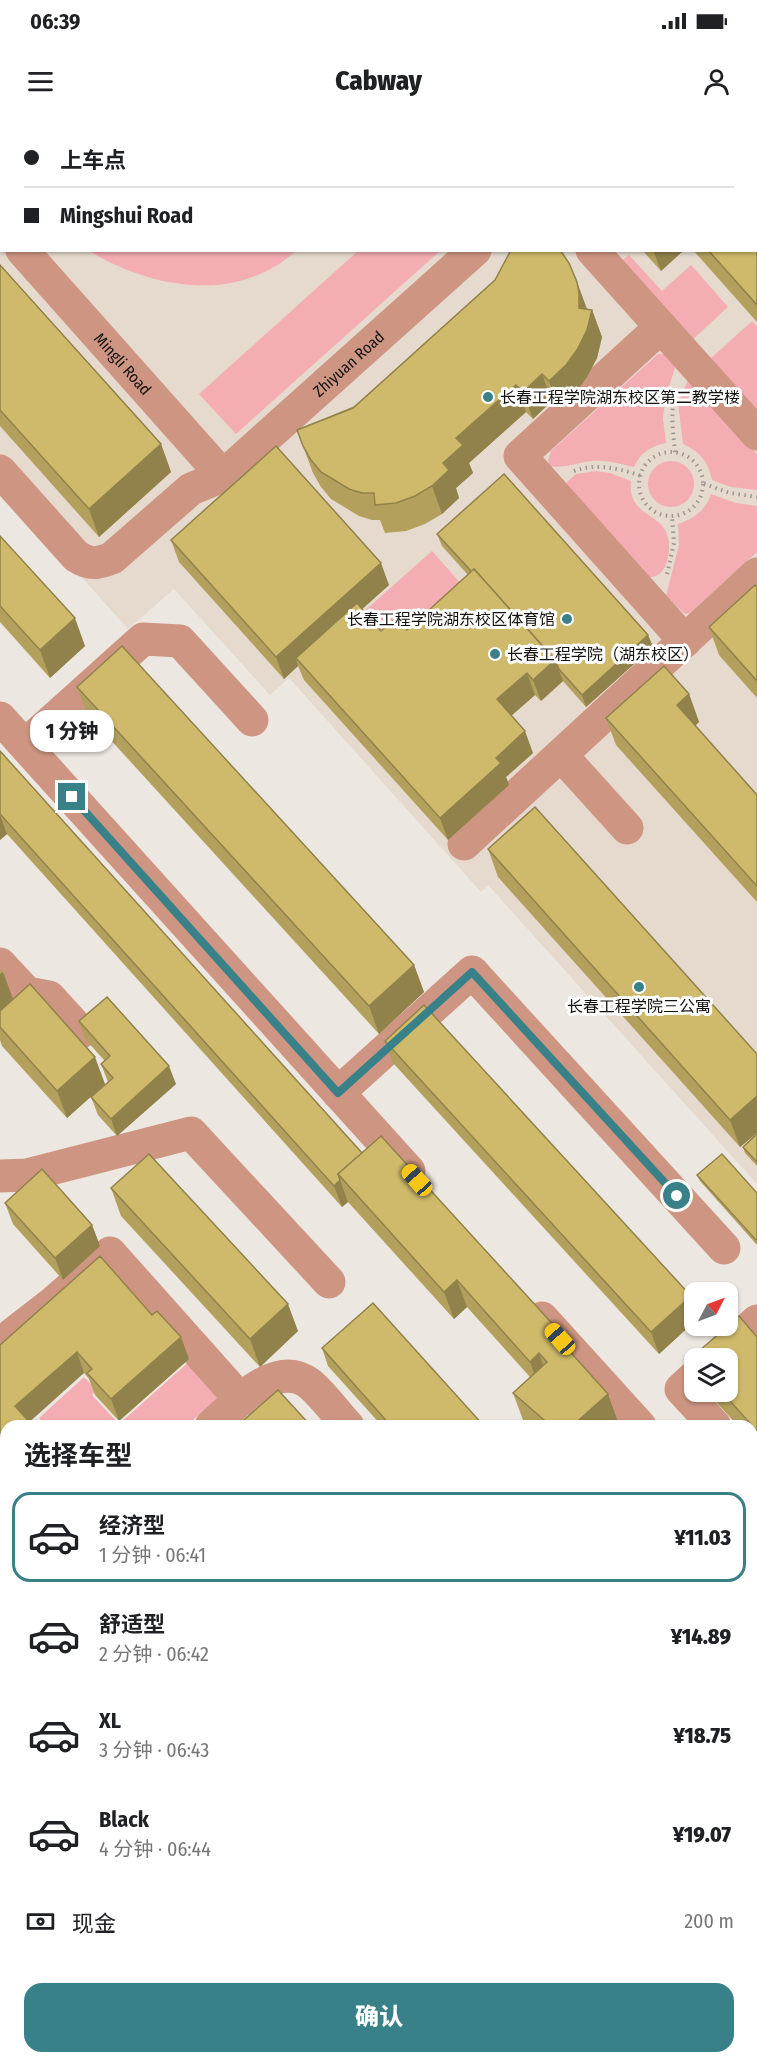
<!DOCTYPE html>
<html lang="zh">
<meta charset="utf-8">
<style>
:root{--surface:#fff;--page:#f2f2f2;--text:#202124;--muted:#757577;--line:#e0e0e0;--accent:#398188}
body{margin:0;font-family:"Fira Sans Condensed","Noto Sans SC",sans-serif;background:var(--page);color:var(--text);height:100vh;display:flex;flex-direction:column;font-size:22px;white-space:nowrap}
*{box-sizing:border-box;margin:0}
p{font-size:20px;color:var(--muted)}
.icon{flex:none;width:33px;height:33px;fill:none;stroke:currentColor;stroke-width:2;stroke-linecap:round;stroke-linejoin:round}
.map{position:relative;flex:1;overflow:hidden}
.side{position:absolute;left:0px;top:1300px;width:758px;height:644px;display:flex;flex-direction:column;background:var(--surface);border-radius:18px 18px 0 0;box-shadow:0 2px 4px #0004}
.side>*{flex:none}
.banner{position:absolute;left:0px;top:0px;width:758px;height:132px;box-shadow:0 2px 4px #0004;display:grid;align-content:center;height:132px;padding:0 24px;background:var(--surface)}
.needle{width:39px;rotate:49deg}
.buttons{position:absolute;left:684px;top:1162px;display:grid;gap:12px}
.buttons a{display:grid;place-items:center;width:54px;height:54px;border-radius:12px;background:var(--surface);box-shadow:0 2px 4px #0004;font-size:30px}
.end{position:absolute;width:27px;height:27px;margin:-14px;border:8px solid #398188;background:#fff;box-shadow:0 0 0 3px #fff}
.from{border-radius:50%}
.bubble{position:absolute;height:42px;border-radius:18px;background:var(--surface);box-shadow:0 2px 4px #0004;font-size:20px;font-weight:800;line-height:42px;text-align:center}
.car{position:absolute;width:18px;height:36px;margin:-18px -9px;border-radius:8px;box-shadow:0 0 4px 2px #0007;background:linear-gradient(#f5c518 24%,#345 0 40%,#f5c518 0 76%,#345 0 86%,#f5c518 0)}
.banner b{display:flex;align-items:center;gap:21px;height:57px;font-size:22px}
.banner b+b{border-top:2px solid var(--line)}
.banner i{width:15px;height:15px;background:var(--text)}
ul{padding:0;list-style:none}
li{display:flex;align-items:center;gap:18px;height:90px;margin:0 12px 9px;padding:0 12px;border:3px solid transparent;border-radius:18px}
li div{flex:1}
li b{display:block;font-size:22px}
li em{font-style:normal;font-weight:800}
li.active{border-color:var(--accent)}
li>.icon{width:54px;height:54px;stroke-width:1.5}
h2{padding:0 24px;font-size:27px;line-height:72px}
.pay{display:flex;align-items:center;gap:15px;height:66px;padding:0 24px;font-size:22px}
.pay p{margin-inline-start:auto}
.button{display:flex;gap:12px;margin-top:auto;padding:12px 24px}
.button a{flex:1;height:69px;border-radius:18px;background:var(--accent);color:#fff;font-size:24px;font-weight:800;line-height:69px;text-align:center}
.status{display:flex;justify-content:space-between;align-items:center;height:42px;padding:0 30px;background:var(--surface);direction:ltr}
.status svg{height:16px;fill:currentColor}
header{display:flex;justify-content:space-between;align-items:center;height:78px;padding:0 24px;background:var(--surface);font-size:27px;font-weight:800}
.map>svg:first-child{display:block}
.built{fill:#e6dace;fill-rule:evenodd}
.green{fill:#f3adb3}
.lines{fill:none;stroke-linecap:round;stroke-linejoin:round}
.path{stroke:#9b9792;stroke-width:4;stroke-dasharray:1.5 4.5;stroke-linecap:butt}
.minor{stroke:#ce9682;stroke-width:33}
.wall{fill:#b2a05c}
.shaded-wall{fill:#91824b}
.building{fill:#cfba6b;stroke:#91824b;stroke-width:1.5}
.route{stroke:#398188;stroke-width:8}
.poi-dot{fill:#398188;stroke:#fff;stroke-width:2}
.labels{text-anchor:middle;stroke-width:6;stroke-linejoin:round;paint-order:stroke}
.street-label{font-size:16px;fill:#141210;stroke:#fff}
.poi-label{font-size:16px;fill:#141210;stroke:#fff;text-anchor:start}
</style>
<div class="status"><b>06:39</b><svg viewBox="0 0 49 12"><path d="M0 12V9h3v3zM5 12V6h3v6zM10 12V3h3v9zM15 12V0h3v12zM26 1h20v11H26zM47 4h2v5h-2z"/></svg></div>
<header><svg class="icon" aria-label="menu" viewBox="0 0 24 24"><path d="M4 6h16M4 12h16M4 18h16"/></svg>Cabway<svg class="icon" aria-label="person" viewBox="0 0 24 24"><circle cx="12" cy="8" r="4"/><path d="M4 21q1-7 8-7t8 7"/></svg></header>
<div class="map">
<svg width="757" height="1943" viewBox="0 0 757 1943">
<rect width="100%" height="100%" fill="#ede7e1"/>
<!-- built -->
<path class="built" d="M 0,0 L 757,0 L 757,1064 L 488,765 L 481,772 L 289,558 L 270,575 L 174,469 L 128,509 L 0,366 ZM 2,2 L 756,2 L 756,130 L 2,130 Z"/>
<!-- green -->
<g class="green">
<path d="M 3,0 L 441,0 L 440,2 L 4,2 Z"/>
<path d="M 359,130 L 440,131 L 236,314 L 199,274 Z"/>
<path d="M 89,131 L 296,131 C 236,184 153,169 89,131 Z"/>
<path d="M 629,135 L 662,171 L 691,145 L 728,187 L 691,221 L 620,142 Z"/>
<path d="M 752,201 L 757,206 L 757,293 L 709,240 Z"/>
<path d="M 658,234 L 665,234 L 676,244 L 665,280 L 663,299 L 666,323 C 651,326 640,333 634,347 C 620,344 607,340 592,341 C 578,342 564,349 550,346 L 548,340 L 551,331 Z"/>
<path d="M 689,258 L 757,334 L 757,370 L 731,367 L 712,360 C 708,341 700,332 683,324 L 678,283 Z"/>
<circle cx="671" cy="364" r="23"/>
<path d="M 596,351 L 610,353 L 631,361 C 627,394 658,393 666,412 C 673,426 668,459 649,457 L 567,366 L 567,362 L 576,354 Z"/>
<path d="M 711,374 L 736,383 L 757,386 L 757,432 L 690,493 L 685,494 L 666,476 L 679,425 L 678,404 C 695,398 705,391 711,374 Z"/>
<path d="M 432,431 L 472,476 L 389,527 L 360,495 Z"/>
<path d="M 191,1240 L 222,1275 L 186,1306 L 46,1306 L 39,1298 L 84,1257 L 97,1270 L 92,1275 L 119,1304 Z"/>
<path d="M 0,1704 L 6,1705 L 6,1782 L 0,1780 Z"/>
<path d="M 757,1741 L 757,1943 L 473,1943 L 474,1938 L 752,1938 L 752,1745 Z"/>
<path d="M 0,1879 L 6,1886 L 6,1938 L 52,1938 L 56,1943 L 0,1943 Z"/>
</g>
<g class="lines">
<!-- path -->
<g class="path">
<path d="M 675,332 C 673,311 670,291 676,270"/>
<circle cx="671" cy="364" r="32"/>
<path d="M 574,351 C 597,343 619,348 641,356"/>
<path d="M 704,364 L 730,373 L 757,377"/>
<path d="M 667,454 L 674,423 L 672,396"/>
<path d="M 0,1699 L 6,1700"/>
<path d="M 0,1787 L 6,1789"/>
</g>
<!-- minor -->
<g class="minor">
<path d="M 620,2 L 621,0"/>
<path d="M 0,106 L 2,108"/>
<path id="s1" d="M 22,130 L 223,356"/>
<path d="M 592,130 L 757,314"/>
<path d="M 661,207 L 520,336 L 685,521"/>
<path id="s2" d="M 0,351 L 76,436 C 90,445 97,444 112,438 L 191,369 L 223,356 L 475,130"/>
<path d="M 0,598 L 409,1051"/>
<path d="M 25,625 L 143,519 L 180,521 L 252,600"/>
<path d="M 561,635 L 627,708"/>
<path d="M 464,724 L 757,454"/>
<path d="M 0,844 L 27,873 L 49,877 L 81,912"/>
<path d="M 338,973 L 472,852 L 724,1128"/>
<path d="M 0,1056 L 27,1055 L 191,1013 L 329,1162"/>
<path d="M 542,1198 L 640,1306"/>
<path d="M 0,1224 L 54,1182 L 110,1133 L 241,1280"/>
<path d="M 715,1239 L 757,1201"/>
<path d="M 694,1257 L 681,1269 L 715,1306"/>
<path d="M 211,1306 C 234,1286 276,1237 310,1264 C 324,1276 336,1293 348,1306"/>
<path d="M 752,1346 L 757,1353"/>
<path d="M 752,1430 L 757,1436"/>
<path d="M 752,1600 L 757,1606"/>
<path d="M 752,1639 L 757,1634"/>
<path d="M 0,1842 L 6,1837"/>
<path d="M 413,1943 L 419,1938"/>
</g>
</g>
<!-- wall -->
<g class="wall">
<path d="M 757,40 L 757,202 L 693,130 L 756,130 Z"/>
<path d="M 642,130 L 684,130 L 661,151 Z"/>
<path d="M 0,145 L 161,324 L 171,352 L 99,417 L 0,306 Z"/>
<path d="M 586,189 L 592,190 L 602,217 L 597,238 L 587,257 L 576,272 L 559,288 L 552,281 L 533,299 L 526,292 L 469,343 L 473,353 L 456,368 L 459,378 L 442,394 L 425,404 L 406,411 L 385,413 L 380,400 L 372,400 L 359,396 L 331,379 L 321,367 L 313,353 L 297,310 Z"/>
<path d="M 437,414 L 648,515 L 653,527 L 586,587 L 563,561 L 541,581 L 535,575 L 511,596 L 533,633 L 506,657 L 509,665 L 448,720 L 304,560 L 298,546 L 284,559 L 179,442 L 171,420 L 389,465 L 362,489 L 381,511 L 407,510 L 468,455 L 442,426 Z"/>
<path d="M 0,416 L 85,526 L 50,558 L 0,502 Z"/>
<path d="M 757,467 L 757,578 L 719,535 L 709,507 Z"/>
<path d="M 77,567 L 414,845 L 424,872 L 379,914 L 87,594 Z"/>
<path d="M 689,574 L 699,602 L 695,606 L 757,675 L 757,782 L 616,625 L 606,598 Z"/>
<path d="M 0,631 L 362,1033 L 574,1236 L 608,1274 L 618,1302 L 613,1306 L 530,1306 L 523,1300 L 513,1273 L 530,1257 L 467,1187 L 454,1199 L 348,1082 L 342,1087 L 7,714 L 0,720 Z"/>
<path d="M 488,729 L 757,934 L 757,1013 L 740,1027 L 498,757 Z"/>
<path d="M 0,849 L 3,852 L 13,879 L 105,964 L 67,998 L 2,926 L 0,920 Z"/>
<path d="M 79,901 L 176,964 L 117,1016 L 98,995 L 91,977 L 108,962 L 101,944 L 105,941 L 85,919 Z"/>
<path d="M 385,921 L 694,1186 L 694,1202 L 659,1234 L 393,943 Z"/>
<path d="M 757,1014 L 757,1046 L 745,1033 L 743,1027 Z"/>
<path d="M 697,1055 L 757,1073 L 757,1125 L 700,1061 Z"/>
<path d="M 111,1068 L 298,1211 L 260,1247 L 121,1096 Z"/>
<path d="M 5,1083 L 92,1105 L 100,1126 L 63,1160 L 13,1104 Z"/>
<path d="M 152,1195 L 181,1217 L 189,1239 L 119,1301 L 95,1275 L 89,1259 L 84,1253 L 6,1306 L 6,1407 L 0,1401 L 0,1225 Z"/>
<path d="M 757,1217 L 757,1328 L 752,1321 L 752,1306 L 738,1306 L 707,1272 L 728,1272 L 694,1239 L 694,1247 L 691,1238 Z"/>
<path d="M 322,1228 L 484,1306 L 382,1306 L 328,1246 Z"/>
<path d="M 6,1481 L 6,1640 L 0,1633 L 0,1486 Z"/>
<path d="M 329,1938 L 366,1938 L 360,1943 L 334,1943 Z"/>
</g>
<!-- shaded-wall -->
<g class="shaded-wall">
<path d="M 653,130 L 684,130 L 661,151 Z"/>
<path d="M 577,162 L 587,189 L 592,190 L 602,217 L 597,238 L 587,257 L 576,272 L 559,288 L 549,261 L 579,188 Z"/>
<path d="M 542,254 L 552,281 L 533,299 L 523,272 Z"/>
<path d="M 516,265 L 526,292 L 469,343 L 473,353 L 456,368 L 459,378 L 442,394 L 432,366 L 443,343 L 456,318 Z"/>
<path d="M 161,324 L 171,352 L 99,417 L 89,389 Z"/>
<path d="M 381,443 L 389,465 L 301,544 L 296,538 L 298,546 L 284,559 L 276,537 Z"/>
<path d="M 75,498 L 85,526 L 50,558 L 40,530 Z"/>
<path d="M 648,515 L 653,527 L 586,587 L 582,575 Z"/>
<path d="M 555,540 L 563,561 L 541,581 L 533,560 Z"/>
<path d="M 527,553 L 535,575 L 505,601 L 497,579 Z"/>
<path d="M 689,574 L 699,602 L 687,613 L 677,585 Z"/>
<path d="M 525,611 L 533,633 L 506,657 L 509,665 L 448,720 L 440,698 L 496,638 Z"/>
<path d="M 0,695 L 7,714 L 0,720 Z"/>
<path d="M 414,845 L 424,872 L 379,914 L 369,886 Z"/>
<path d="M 3,852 L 13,879 L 0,891 L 0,854 Z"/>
<path d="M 95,937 L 105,964 L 67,998 L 57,971 Z"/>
<path d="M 169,946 L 176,964 L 117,1016 L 111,999 Z"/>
<path d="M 757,976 L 757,1013 L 740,1027 L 730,1000 Z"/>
<path d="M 340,1060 L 348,1082 L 342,1087 L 334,1066 Z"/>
<path d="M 92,1105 L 100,1126 L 63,1160 L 55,1138 Z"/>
<path d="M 457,1160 L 467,1187 L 454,1199 L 444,1172 Z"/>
<path d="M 691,1176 L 694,1186 L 694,1202 L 659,1234 L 651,1212 Z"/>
<path d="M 288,1184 L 298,1211 L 260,1247 L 250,1219 Z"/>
<path d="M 181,1217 L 189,1239 L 119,1301 L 111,1279 Z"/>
<path d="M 569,1222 L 579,1250 L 565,1226 Z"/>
<path d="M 77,1232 L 84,1253 L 25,1306 L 15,1286 Z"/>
<path d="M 539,1233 L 549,1261 L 540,1269 L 530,1242 Z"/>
<path d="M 608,1274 L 618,1302 L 613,1306 L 572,1306 Z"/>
<path d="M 0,1442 L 6,1458 L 0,1464 Z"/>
<path d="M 213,1938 L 253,1938 L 248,1943 L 207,1943 Z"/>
<path d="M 339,1938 L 366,1938 L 360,1943 L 341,1943 Z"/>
</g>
<!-- building -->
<g class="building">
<path d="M 640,0 L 656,0 L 658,1 L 659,0 L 708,0 L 709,2 L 639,2 Z"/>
<path d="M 756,39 L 757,40 L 757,185 L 708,130 L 756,130 Z"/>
<path d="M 511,130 L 560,130 L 569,143 L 577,162 L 579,174 L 579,188 L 592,190 L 587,210 L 577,230 L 566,245 L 549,261 L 542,254 L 523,272 L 516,265 L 456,318 L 463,325 L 443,343 L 449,350 L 432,366 L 415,376 L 396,383 L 375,385 L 374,373 L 362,373 L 349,369 L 321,352 L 311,340 L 303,326 L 297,310 L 353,288 L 495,160 Z"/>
<path d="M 0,145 L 161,324 L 89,389 L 0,290 Z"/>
<path d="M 276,326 L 381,443 L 276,537 L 171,420 Z"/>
<path d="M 504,354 L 648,515 L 582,575 L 559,549 L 555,540 L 474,449 L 472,452 L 437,414 Z"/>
<path d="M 0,416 L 75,498 L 40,530 L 0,486 Z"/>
<path d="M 474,449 L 555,540 L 533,560 L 527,553 L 497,579 L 525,611 L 496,638 L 501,643 L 440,698 L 296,538 L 357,483 L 381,511 L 397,497 L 407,510 Z"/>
<path d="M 755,465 L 757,467 L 757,561 L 709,507 Z"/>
<path d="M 122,526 L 414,845 L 369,886 L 77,567 Z"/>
<path d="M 664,546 L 689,574 L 677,585 L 757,675 L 757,766 L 606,598 Z"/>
<path d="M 0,631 L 362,1033 L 338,1054 L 340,1060 L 334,1066 L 0,694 Z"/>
<path d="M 535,687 L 757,934 L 757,976 L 730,1000 L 488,729 Z"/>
<path d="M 30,864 L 95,937 L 57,971 L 0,907 L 0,891 Z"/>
<path d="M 107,877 L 169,946 L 111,999 L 91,977 L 113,958 L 101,944 L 110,936 L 79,901 Z"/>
<path d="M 424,885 L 691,1176 L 651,1212 L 385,921 Z"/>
<path d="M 757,1014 L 757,1042 L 743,1027 Z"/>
<path d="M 381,1016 L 569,1222 L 565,1226 L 608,1274 L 572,1306 L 551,1306 L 513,1273 L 547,1242 L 539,1233 L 530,1242 L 457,1160 L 444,1172 L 338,1054 Z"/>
<path d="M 149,1034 L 288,1184 L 250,1219 L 111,1068 Z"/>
<path d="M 722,1034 L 757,1073 L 757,1121 L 697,1055 Z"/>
<path d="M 42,1049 L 92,1105 L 55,1138 L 5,1083 Z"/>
<path d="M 100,1136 L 152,1195 L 157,1191 L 181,1217 L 111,1279 L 87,1253 L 92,1249 L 77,1232 L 15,1286 L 33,1306 L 6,1306 L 6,1395 L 0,1388 L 0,1225 Z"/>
<path d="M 373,1183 L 484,1306 L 391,1306 L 322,1228 Z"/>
<path d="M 739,1196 L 757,1217 L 757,1311 L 722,1272 L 728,1272 L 728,1239 L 694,1239 L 694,1242 L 691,1238 Z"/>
<path d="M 278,1270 L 311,1306 L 237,1306 Z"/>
<path d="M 6,1481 L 6,1627 L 0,1620 L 0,1486 Z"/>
<path d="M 88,1938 L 213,1938 L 207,1943 L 82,1943 Z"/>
</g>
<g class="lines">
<!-- route -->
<path class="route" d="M 72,677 L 338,973 L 472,852 L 677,1076"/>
</g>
<!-- markers -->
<g class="poi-dot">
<circle cx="488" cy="277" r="6"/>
<circle cx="567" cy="499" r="6"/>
<circle cx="495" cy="534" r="6"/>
<circle cx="639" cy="867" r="6"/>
</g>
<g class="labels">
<!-- street labels -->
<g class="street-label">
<text dy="6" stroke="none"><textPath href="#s1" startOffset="152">Mingli Road</textPath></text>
<text dy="6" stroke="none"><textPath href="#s2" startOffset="460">Zhiyuan Road</textPath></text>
</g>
<!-- poi labels -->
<g class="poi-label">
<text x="500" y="283">长春工程学院湖东校区第二教学楼</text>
<text x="555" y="505" text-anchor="end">长春工程学院湖东校区体育馆</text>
<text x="507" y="540">长春工程学院（湖东校区）</text>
<text x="639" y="892" text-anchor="middle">长春工程学院三公寓</text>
</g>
</g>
</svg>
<div class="buttons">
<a><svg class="needle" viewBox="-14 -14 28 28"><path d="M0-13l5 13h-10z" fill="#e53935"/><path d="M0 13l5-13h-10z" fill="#757577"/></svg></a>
<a><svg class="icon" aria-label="layers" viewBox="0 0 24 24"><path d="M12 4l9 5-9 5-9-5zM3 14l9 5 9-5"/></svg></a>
</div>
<i class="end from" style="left:677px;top:1076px"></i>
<i class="end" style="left:72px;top:677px"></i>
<div class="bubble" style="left:30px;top:590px;width:84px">1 分钟</div>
<i class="car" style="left:417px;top:1060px;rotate:318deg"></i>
<i class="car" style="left:560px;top:1219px;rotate:318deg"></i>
<div class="banner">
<b><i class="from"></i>上车点</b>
<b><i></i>Mingshui Road</b>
</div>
<section class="side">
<h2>选择车型</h2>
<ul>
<li class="active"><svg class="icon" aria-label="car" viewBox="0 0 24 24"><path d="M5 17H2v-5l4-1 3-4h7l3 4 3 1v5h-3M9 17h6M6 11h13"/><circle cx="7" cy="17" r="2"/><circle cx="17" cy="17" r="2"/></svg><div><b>经济型</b><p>1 分钟 · 06:41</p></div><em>¥11.03</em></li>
<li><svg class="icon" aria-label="car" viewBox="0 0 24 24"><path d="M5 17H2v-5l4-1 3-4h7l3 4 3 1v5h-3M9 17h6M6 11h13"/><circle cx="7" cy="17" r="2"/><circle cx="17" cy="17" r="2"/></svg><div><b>舒适型</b><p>2 分钟 · 06:42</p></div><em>¥14.89</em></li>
<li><svg class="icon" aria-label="car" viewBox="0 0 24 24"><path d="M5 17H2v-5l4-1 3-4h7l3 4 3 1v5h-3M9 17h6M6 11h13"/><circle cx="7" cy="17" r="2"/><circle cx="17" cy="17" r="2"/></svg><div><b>XL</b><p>3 分钟 · 06:43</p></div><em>¥18.75</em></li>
<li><svg class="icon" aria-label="car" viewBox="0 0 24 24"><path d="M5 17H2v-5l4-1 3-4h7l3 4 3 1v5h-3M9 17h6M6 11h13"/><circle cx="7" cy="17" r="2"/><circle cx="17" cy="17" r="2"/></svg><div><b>Black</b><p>4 分钟 · 06:44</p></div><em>¥19.07</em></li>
</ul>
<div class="pay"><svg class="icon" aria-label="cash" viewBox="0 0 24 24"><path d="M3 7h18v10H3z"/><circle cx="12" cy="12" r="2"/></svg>现金<p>200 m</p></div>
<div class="button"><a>确认</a></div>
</section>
</div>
